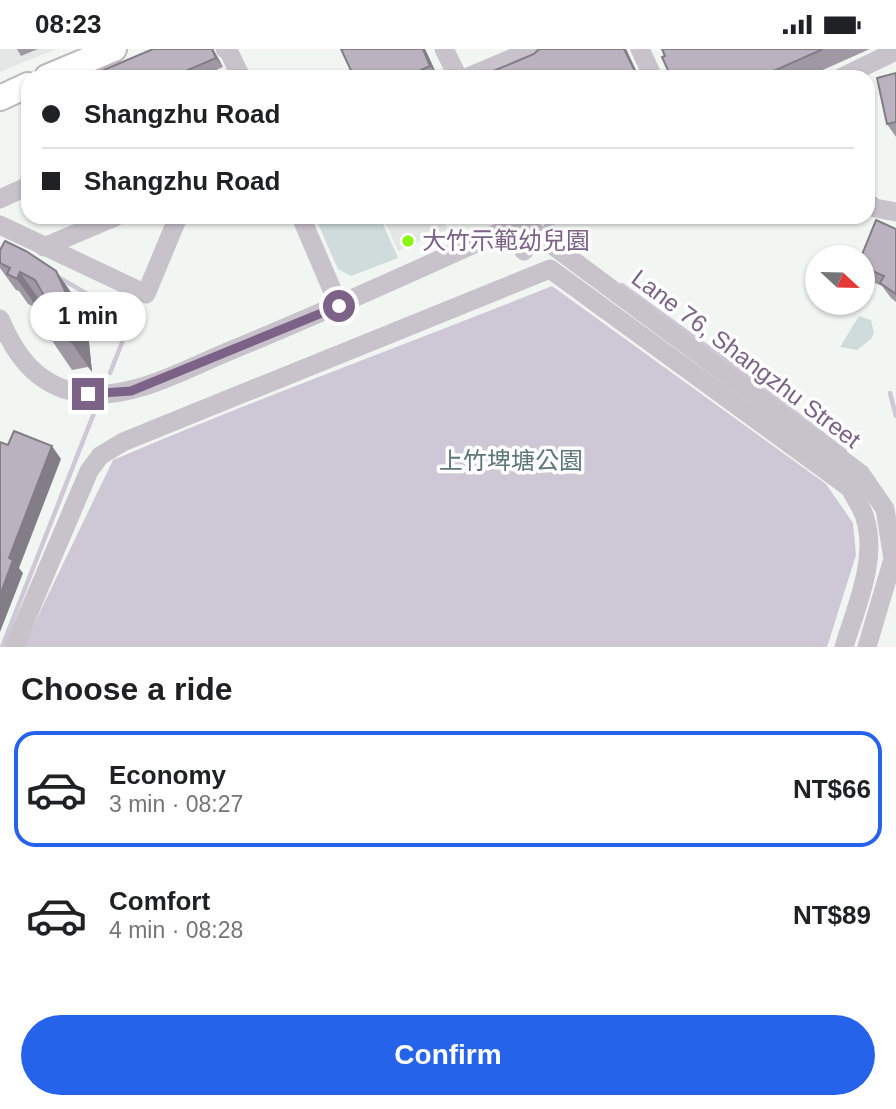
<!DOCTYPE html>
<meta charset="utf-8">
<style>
:root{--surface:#fff;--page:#f2f2f2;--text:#202124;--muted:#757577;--line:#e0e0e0;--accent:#2563eb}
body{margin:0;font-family:Arial,"Noto Sans TC",sans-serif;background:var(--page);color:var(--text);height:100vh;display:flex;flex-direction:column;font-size:26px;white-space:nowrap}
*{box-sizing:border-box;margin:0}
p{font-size:23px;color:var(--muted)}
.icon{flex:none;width:38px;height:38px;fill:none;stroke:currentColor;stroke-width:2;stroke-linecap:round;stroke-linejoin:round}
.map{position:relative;height:598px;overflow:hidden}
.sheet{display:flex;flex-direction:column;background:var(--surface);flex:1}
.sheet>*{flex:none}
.top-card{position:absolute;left:21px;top:21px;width:854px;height:154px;border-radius:21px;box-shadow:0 2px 5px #0004;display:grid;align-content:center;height:154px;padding:0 21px;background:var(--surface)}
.needle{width:46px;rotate:112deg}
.controls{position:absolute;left:805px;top:196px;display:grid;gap:14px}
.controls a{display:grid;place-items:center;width:70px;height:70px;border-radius:50%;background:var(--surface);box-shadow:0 2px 5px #0004;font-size:35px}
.end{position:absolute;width:32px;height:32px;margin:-16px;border:9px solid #7b6286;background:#fff;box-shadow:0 0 0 4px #fff}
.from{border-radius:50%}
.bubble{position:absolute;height:49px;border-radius:24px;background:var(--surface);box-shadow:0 2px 5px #0004;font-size:23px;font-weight:700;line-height:49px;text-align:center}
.top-card b{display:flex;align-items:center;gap:24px;height:66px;font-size:26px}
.top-card b+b{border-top:2px solid var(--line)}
.top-card i{width:18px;height:18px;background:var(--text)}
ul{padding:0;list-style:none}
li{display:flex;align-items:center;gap:21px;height:116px;margin:0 14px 10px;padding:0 7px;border:4px solid transparent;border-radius:21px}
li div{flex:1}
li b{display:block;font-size:26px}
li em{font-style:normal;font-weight:700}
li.on{border-color:var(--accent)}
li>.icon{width:63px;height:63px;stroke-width:1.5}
h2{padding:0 21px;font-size:32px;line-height:84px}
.action{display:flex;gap:14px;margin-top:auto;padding:14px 21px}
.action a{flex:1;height:80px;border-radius:42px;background:var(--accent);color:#fff;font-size:28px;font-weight:700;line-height:80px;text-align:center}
.status{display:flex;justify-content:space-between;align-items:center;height:49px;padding:0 35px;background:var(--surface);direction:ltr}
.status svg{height:19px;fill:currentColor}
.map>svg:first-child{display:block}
.built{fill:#e4e7e6}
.green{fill:#d0dbdb}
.water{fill:#cec7d5}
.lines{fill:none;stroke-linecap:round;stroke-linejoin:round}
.stream{stroke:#cec7d5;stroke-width:4.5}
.major-casing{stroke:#bcb6be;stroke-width:28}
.minor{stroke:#c8c3cb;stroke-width:19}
.major{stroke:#fff;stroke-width:24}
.wall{fill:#a099a4}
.shaded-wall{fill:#827d86}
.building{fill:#bab2bf;stroke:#827d86;stroke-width:2}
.route{stroke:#7b6286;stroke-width:9}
.poi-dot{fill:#8bf513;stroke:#fff;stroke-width:2.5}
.labels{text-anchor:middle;stroke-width:7;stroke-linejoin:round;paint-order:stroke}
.poi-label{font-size:24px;fill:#7b6286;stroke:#fff;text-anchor:start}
.street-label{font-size:24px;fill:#7b6286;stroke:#fff}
.park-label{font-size:24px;fill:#5d7778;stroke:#fff}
</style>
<div class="status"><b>08:23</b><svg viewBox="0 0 49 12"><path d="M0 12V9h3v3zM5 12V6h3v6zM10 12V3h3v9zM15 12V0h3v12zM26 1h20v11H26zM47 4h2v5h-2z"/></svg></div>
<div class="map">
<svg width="896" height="598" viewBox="0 0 896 598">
<rect width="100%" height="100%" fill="#f2f6f3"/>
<!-- built -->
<g class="built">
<path d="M 0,0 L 56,0 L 0,23 Z"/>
<path d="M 383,168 L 442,168 L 447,181 L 398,202 Z"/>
</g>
<!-- green -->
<g class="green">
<path d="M 315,168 L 380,168 L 398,209 L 351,227 L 338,220 Z"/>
<path d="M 859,267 L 871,271 L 874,284 L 871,290 L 857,301 L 840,298 Z"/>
</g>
<!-- water -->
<path class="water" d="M 552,237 L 826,435 L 853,474 L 856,506 L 827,598 L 23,598 L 113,411 C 258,349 406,296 552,237 Z"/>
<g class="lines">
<!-- stream -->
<g class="stream">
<path d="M 549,184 L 546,177 L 566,168"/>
<path d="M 58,228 L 113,260 L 123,291 L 110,324"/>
<path d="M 622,236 L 734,317 L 845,402"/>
<path d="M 890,344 L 896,367"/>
<path d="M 2,598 L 94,364"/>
</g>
<defs>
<g id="major">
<path d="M 47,28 L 114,0"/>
<path d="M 0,49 L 28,36"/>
</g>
</defs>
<!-- major casing -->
<use href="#major" class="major-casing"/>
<!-- minor -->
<g class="minor">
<path d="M 225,0 L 229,3 L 241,28"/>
<path d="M 444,0 L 458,28"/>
<path d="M 640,0 L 653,28"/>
<path d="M 468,28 L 534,0"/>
<path d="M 842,28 L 896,2"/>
<path d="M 0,150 L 28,137"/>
<path d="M 868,154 L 875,159 L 896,163"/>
<path d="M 301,168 L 339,257"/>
<path d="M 519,168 L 521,173 L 861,425 L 885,460 L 893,510 L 867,598"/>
<path d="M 0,176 L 146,245 L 178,168"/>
<path d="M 512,178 L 524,202"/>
<path d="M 44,198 L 115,168"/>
<path d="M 0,270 C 17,310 40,340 87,345 C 137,349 187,319 232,301 C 334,259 433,214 533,168"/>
<path d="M 14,598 L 89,422 L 100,407 L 123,393 L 550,220 L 850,439 C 854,448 862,458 865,469 C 878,510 856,558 844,598"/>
</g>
<!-- major -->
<use href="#major" class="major"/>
</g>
<!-- wall -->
<g class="wall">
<path d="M 17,0 L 38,0 L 21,7 Z"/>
<path d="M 153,0 L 213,0 L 223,18 L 200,28 L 87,28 Z"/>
<path d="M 341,0 L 425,0 L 437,26 L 432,28 L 354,28 Z"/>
<path d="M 626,0 L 639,28 L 479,28 Z"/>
<path d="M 662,0 L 870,0 L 807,28 L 671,28 Z"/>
<path d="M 896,24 L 896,88 L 887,75 Z"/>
<path d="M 896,180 L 896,253 L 891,249 L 882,237 L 868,231 L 863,223 L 863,208 Z"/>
<path d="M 0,201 L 56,222 L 77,252 L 87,274 L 92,323 L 88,318 L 72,321 L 42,277 L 54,264 L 51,258 L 41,253 L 38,260 L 28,255 L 19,242 L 16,241 L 0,219 Z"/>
</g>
<!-- shaded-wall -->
<g class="shaded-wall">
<path d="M 212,0 L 213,0 L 223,18 L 216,9 Z"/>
<path d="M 423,0 L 425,0 L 437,26 L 430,17 Z"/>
<path d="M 624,0 L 626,0 L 639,28 L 636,24 Z"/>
<path d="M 56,222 L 77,252 L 87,274 L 92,323 L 71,293 Z"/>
<path d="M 20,223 L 41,253 L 38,260 L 17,230 Z"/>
<path d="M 52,397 L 61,410 L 19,519 L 23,524 L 0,583 L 0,546 L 9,509 Z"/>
</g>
<!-- building -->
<g class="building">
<path d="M 153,0 L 212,0 L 216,9 L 172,28 L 87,28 Z"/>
<path d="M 341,0 L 423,0 L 430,17 L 406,28 L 354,28 Z"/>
<path d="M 539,0 L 624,0 L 636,24 L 627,28 L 479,28 L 534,5 Z"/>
<path d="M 662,0 L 823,0 L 760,28 L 671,28 L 662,8 L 665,7 Z"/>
<path d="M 896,24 L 896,73 L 887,75 L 877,29 Z"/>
<path d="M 876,171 L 896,180 L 896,245 L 880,234 L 884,227 L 863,218 L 863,208 L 861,208 Z"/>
<path d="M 5,192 L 26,202 L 56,222 L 66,244 L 71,293 L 68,288 L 51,291 L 49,277 L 42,277 L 41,267 L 54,264 L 35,231 L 20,223 L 17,230 L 7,225 L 10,219 L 0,214 L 0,201 Z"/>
<path d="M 14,382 L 52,397 L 9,509 L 13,511 L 0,546 L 0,393 L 8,396 Z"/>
</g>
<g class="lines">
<!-- route -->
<path class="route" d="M 88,345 L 131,342 L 339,257"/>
</g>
<!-- markers -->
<circle class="poi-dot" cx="408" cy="192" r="7"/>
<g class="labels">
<!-- poi labels -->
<g class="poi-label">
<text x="422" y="200">大竹示範幼兒園</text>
</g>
<!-- street labels -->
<g class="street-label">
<text transform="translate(746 310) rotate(37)" y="8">Lane 76, Shangzhu Street</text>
</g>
<!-- park labels -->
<g class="park-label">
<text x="511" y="420">上竹埤塘公園</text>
</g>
</g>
</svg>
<div class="controls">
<a><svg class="needle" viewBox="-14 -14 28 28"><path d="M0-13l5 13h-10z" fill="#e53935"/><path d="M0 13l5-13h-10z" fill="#757577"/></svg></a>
</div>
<i class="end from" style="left:339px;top:257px"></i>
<i class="end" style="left:88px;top:345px"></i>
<div class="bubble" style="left:30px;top:243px;width:116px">1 min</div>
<div class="top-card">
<b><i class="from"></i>Shangzhu Road</b>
<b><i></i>Shangzhu Road</b>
</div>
</div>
<section class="sheet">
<h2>Choose a ride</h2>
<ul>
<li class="on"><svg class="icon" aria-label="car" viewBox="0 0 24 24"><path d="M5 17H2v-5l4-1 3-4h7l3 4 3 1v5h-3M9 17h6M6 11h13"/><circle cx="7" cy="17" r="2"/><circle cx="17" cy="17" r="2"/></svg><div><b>Economy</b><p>3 min · 08:27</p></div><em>NT$66</em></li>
<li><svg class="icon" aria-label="car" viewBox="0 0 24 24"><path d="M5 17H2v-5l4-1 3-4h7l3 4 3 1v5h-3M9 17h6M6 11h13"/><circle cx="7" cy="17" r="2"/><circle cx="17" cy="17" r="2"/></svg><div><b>Comfort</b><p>4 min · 08:28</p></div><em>NT$89</em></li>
</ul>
<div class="action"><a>Confirm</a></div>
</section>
